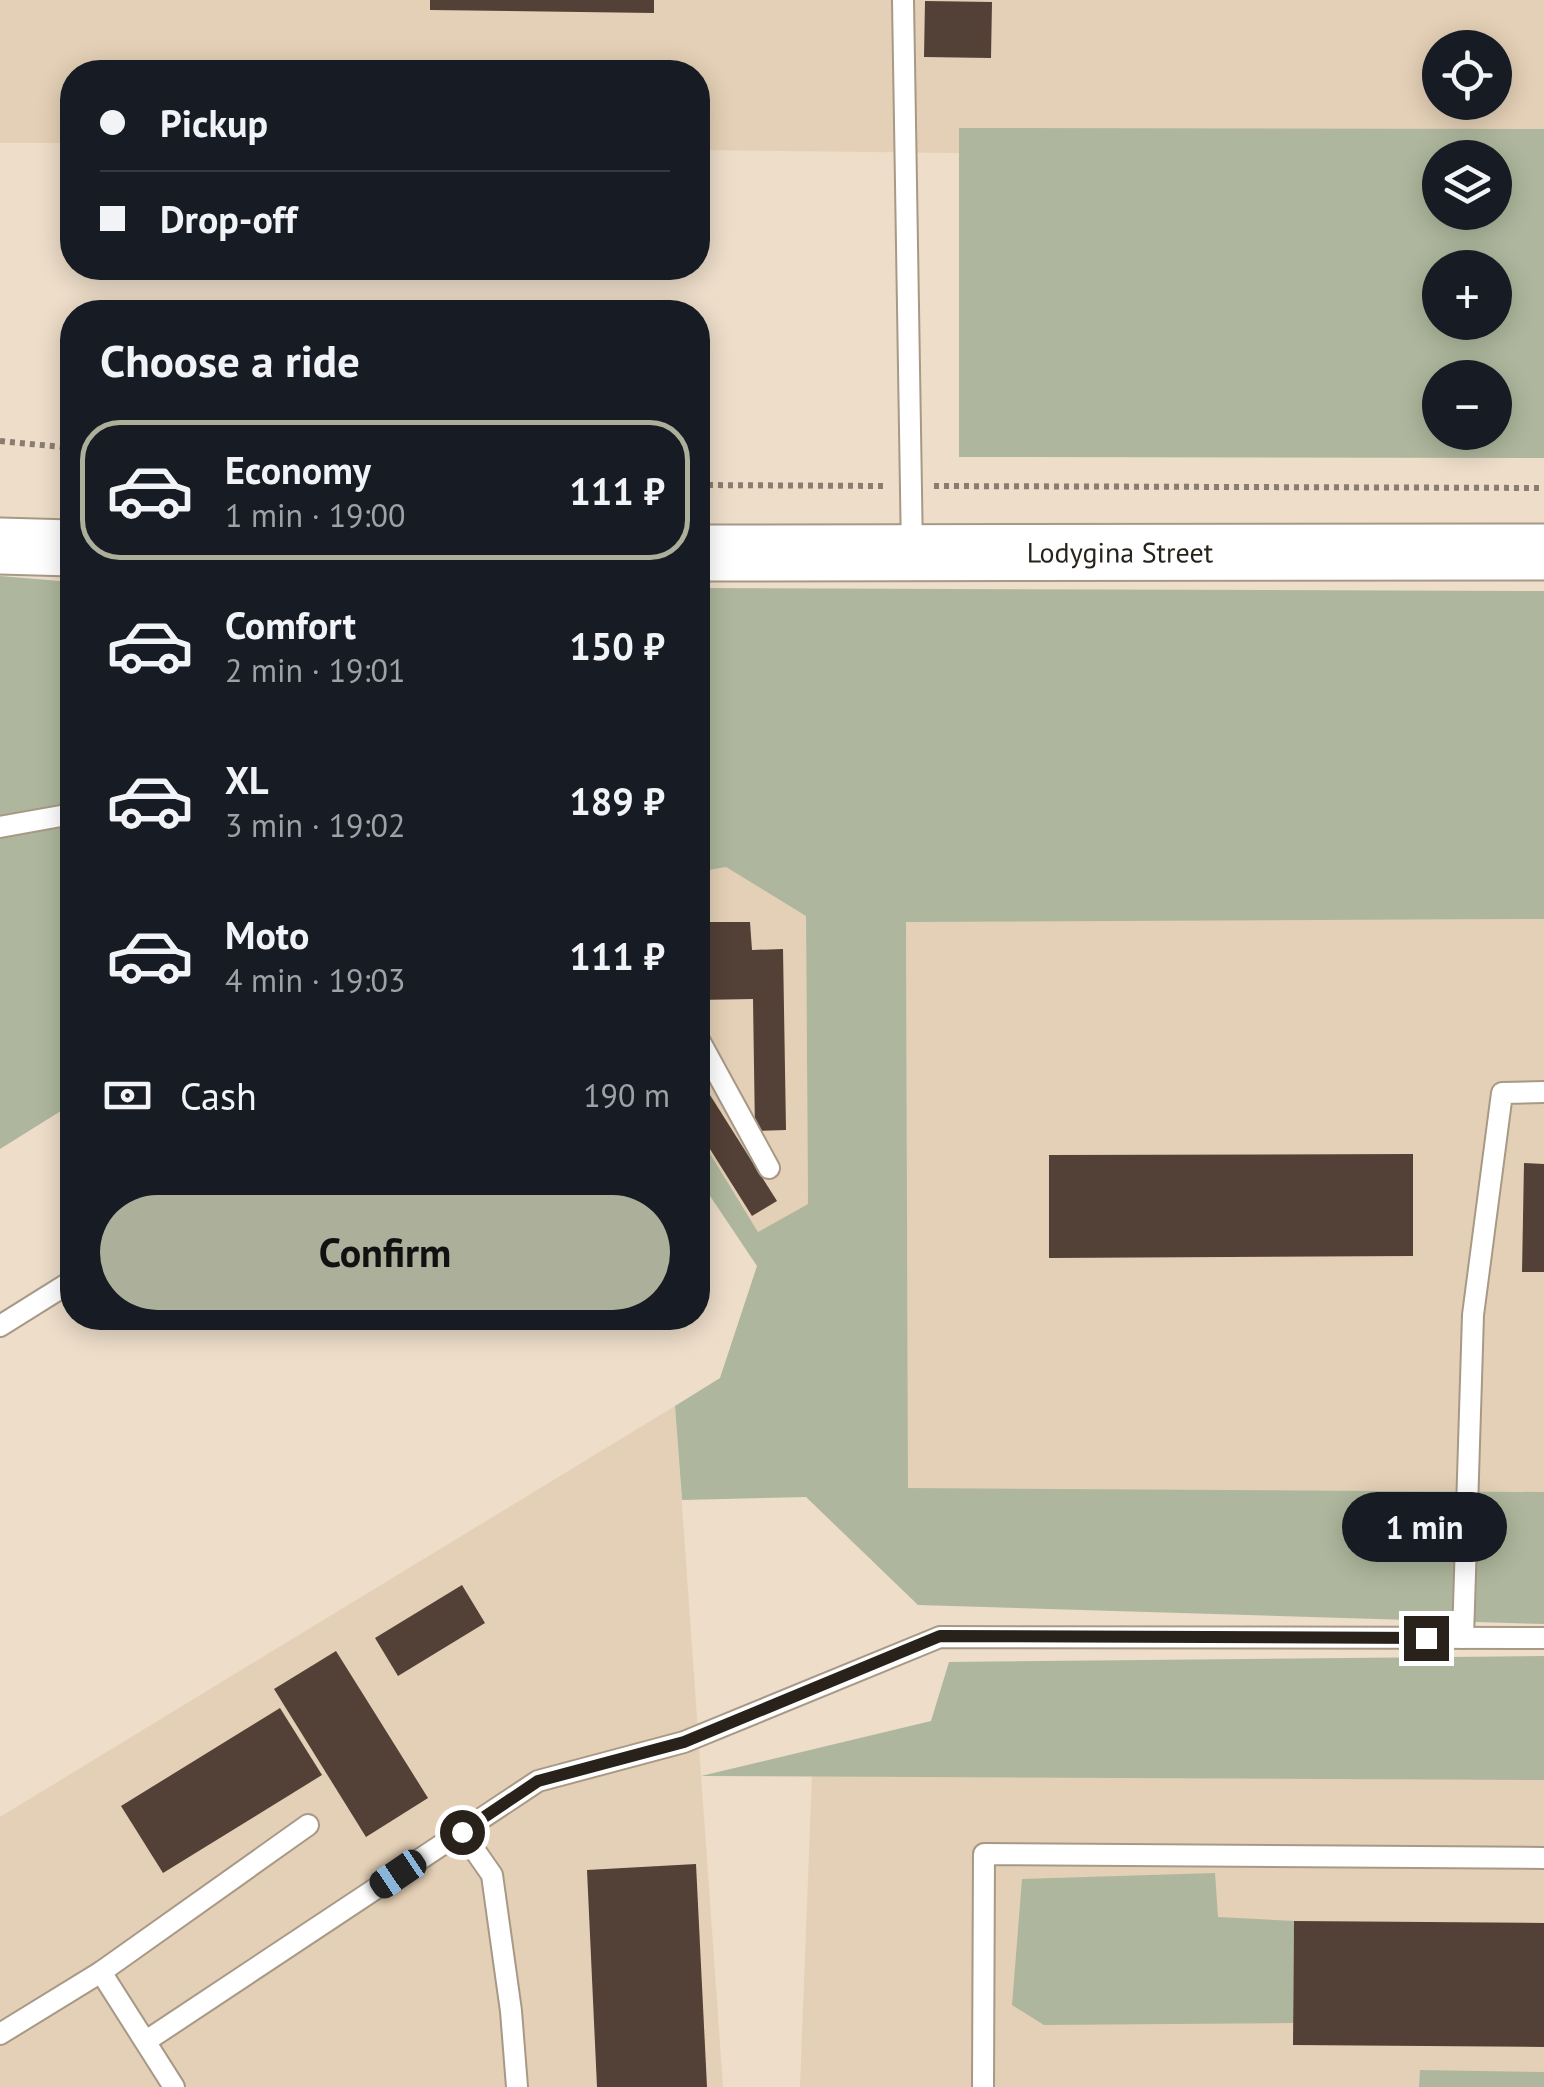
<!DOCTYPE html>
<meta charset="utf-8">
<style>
:root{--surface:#171b24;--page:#242831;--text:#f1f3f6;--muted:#9ea1a6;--line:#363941;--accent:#acaf9a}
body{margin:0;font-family:"PT Sans",sans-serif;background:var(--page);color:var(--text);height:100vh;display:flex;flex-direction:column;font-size:38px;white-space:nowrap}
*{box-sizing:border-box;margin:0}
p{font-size:32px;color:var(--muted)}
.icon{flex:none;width:55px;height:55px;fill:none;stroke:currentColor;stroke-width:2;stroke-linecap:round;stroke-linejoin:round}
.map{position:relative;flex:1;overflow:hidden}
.drawer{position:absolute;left:60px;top:300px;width:650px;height:1030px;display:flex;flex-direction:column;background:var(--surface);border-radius:40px;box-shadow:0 5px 25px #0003}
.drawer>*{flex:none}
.guide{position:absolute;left:60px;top:60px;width:650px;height:220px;border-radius:40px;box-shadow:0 5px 25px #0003;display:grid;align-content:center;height:220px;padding:0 40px;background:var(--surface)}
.fabs{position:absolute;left:1422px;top:30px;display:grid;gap:20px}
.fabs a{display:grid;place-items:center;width:90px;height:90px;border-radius:50%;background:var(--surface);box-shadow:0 5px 25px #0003;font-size:50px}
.end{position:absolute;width:45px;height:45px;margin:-22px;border:12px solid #28221b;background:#fff;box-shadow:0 0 0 5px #fff}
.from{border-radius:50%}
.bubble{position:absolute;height:70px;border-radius:35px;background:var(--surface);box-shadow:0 5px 25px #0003;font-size:32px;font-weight:700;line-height:70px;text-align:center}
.car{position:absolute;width:30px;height:60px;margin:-30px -15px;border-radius:12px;box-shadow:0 0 8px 2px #0007;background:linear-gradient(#222 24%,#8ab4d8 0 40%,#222 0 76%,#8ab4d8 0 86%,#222 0)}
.guide b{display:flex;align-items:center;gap:35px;height:95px;font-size:38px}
.guide b+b{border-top:2px solid var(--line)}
.guide i{width:25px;height:25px;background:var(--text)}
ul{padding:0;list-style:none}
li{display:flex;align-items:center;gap:30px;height:140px;margin:0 20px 15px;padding:0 20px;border:5px solid transparent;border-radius:40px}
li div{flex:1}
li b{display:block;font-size:38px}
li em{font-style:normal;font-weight:700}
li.on{border-color:var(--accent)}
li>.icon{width:90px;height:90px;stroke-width:1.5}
h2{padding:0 40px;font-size:45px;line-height:120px}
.pay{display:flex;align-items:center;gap:25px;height:110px;padding:0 40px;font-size:38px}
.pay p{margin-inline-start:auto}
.button{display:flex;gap:20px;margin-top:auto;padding:20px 40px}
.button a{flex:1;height:115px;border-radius:60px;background:var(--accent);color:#111;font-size:40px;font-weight:700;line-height:115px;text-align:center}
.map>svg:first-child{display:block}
.built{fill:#e4d0b6;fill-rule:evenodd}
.green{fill:#aeb79d;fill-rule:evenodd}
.building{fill:#534036}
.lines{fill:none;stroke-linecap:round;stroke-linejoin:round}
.service-casing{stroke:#a79986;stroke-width:24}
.primary-casing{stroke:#a79986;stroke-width:59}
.path{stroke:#887d70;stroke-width:6;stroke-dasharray:5 5;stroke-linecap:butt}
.service{stroke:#fff;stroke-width:20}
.primary{stroke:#fff;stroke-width:55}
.route{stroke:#28221b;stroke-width:12}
.labels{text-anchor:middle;stroke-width:10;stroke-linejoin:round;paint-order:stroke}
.street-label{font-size:28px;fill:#28221b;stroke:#fff}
</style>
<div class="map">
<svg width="1544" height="2087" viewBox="0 0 1544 2087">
<rect width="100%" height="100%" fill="#edddc9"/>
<!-- built -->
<g class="built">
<path d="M 0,0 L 1544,0 L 1544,160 L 698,150 L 698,72 L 72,72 L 72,143 L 0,143 ZM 1440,48 L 1495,48 L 1495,102 L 1440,102 Z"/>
<path d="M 726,867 L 806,915 L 808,1204 L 758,1232 L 698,1134 L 698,872 Z"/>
<path d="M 1544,919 L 1544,1492 L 908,1489 L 906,921 Z"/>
<path d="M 675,1406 L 723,2087 L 0,2087 L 0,1817 Z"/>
<path d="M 812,1776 L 1544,1780 L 1544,2087 L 800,2087 Z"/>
</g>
<!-- green -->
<g class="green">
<path d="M 959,128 L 1544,129 L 1544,458 L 959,457 ZM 1440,158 L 1495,158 L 1495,212 L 1440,212 ZM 1440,268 L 1495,268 L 1495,322 L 1440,322 ZM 1440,378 L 1495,378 L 1495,432 L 1440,432 Z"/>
<path d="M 0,576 L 72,582 L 72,1104 L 0,1149 Z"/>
<path d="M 698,588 L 1544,591 L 1544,919 L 906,922 L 908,1488 L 1544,1492 L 1544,1624 L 918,1605 L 806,1497 L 682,1500 L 675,1406 L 720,1378 L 757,1266 L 698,1178 L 698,1134 L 758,1232 L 808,1204 L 806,916 L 726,867 L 698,872 Z"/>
<path d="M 1544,1656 L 1544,1780 L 701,1776 L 931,1721 L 949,1662 Z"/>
<path d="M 1215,1873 L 1218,1917 L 1294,1921 L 1293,2023 L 1044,2025 L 1012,2005 L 1022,1879 Z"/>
<path d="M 1420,2070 L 1544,2072 L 1544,2087 L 1419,2087 Z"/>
</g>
<!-- building -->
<g class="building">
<path d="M 430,0 L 654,0 L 654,13 L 430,10 Z"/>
<path d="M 925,1 L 992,2 L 991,58 L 924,57 Z"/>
<path d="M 698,922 L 750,922 L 752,950 L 783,949 L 786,1130 L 755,1131 L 753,999 L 698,1000 Z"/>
<path d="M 698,1076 L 777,1201 L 752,1216 L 698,1130 Z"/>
<path d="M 1413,1154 L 1413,1256 L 1049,1258 L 1049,1155 Z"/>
<path d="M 1524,1163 L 1544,1164 L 1544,1272 L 1522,1272 Z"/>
<path d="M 462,1585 L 485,1623 L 398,1676 L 375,1638 Z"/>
<path d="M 336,1651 L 428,1798 L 366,1837 L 274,1689 Z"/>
<path d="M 280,1708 L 322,1775 L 163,1873 L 121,1806 Z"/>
<path d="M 696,1864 L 707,2087 L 597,2087 L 587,1870 Z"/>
<path d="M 1294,1921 L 1544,1923 L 1544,2047 L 1293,2045 Z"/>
</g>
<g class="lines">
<defs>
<g id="service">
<path d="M 903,0 L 912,552"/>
<path d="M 0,827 L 72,814"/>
<path d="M 698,1038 L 769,1168"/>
<path d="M 0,1326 L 72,1281"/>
<path d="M 1463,1638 L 1473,1315 L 1502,1093 L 1544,1092"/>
<path d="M 462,1832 L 492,1875 L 511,2011 L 517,2087"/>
<path d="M 101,1972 L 174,2087"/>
<path d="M 0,2034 L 101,1972 L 308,1825"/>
<path d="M 146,2041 L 538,1781 L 684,1742 L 940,1637 L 1544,1638"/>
<path d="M 983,2087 L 984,1854 L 1544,1858"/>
</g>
<g id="primary">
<path d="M 0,546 L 72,548"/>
<path id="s1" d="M 698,553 L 1544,552"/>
</g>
</defs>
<!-- service casing -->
<use href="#service" class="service-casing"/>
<!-- primary casing -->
<use href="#primary" class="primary-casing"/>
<!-- path -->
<g class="path">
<path d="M 0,441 L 72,448"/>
<path d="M 698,485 L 886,486"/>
<path d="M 934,486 L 1544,488"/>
</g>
<!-- service -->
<use href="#service" class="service"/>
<!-- primary -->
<use href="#primary" class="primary"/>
</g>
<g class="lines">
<!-- route -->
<path class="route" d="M 462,1832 L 538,1781 L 684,1742 L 940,1636 L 1426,1638"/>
</g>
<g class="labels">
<!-- street labels -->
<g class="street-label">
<text dy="10" stroke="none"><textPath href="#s1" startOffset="422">Lodygina Street</textPath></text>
</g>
</g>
</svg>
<div class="fabs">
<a><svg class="icon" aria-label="locate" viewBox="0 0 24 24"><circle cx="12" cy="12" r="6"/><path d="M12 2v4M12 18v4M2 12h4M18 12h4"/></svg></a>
<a><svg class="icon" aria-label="layers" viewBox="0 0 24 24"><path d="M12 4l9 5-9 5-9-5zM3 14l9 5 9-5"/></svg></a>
<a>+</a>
<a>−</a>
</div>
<i class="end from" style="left:462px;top:1832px"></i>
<i class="end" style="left:1426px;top:1638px"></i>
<div class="bubble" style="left:1342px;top:1492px;width:165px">1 min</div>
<i class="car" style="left:398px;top:1874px;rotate:236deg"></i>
<div class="guide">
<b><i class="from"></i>Pickup</b>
<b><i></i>Drop-off</b>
</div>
<section class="drawer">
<h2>Choose a ride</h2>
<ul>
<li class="on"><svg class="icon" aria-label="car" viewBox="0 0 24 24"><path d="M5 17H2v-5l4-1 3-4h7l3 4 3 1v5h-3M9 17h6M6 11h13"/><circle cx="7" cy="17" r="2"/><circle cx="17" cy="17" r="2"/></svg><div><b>Economy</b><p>1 min · 19:00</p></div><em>111 ₽</em></li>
<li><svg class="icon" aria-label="car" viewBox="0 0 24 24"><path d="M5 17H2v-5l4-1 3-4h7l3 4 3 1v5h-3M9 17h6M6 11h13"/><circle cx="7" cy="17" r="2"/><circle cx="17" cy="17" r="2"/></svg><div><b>Comfort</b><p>2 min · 19:01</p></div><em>150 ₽</em></li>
<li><svg class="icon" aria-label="car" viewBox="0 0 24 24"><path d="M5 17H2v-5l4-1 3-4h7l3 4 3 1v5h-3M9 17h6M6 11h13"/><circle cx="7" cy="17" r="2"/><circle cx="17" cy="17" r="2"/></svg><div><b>XL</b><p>3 min · 19:02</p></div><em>189 ₽</em></li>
<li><svg class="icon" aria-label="car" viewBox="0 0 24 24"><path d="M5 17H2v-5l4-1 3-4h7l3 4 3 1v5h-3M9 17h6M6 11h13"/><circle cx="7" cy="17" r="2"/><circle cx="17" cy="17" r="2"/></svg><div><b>Moto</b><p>4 min · 19:03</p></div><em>111 ₽</em></li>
</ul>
<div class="pay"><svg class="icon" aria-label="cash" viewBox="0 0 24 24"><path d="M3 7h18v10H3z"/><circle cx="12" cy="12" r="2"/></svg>Cash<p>190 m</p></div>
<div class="button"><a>Confirm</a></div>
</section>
</div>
